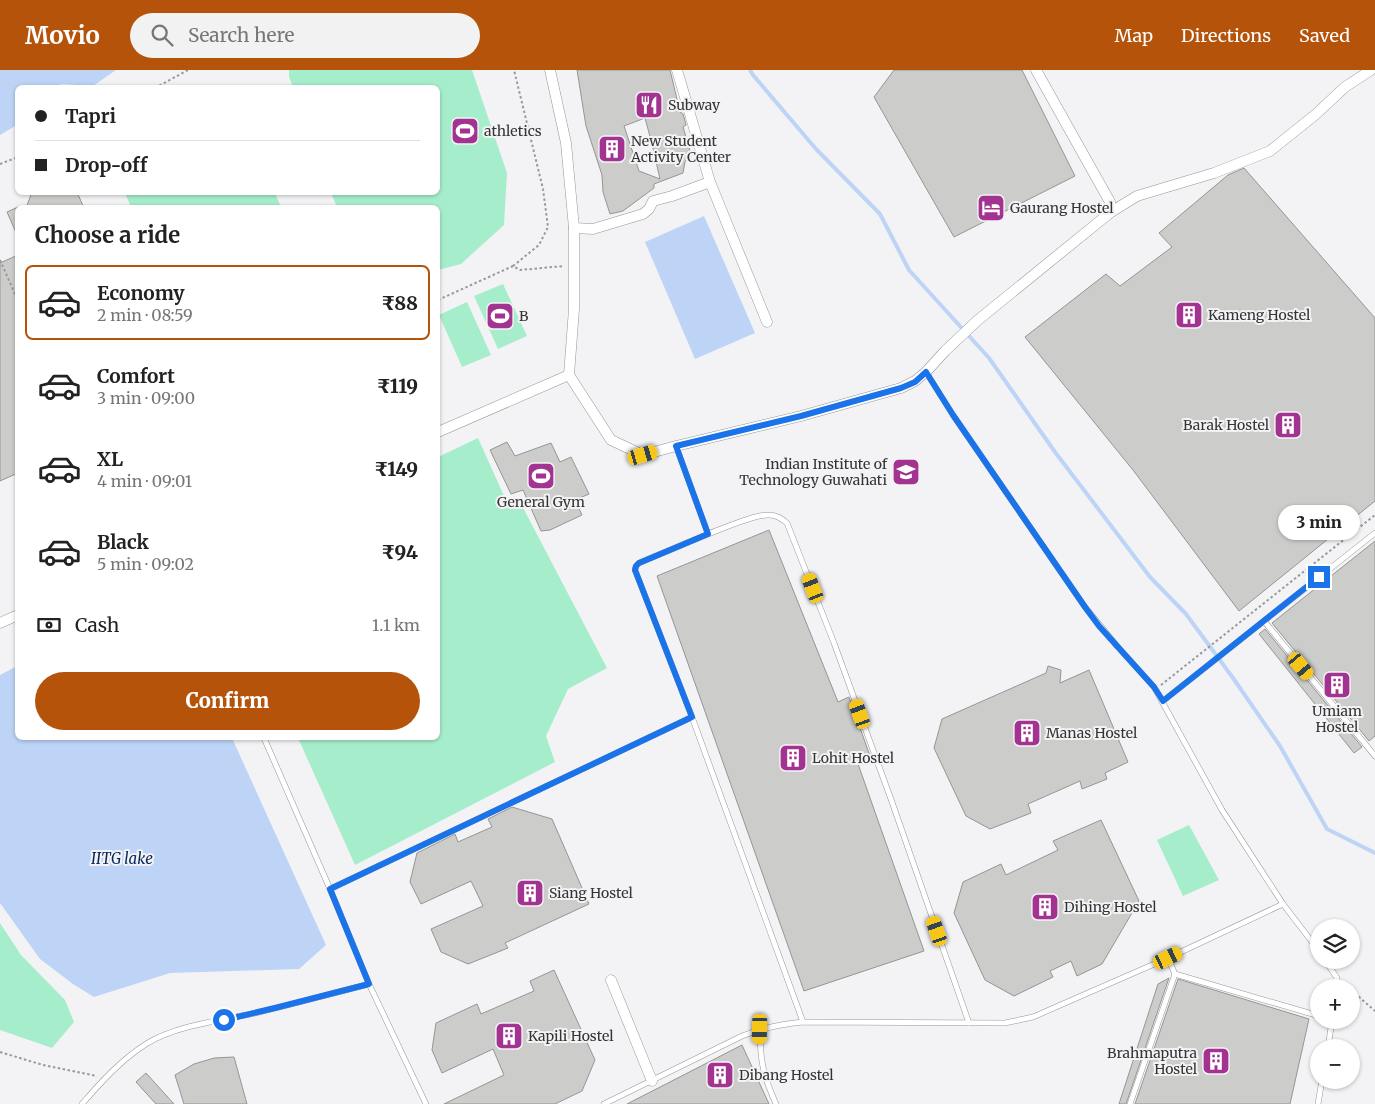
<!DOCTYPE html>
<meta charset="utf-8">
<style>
:root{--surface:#fff;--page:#f2f2f2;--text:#222;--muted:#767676;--line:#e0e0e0;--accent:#b45309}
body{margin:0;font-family:Merriweather,serif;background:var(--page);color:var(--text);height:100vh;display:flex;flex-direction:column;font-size:19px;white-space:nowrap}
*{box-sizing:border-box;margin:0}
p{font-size:16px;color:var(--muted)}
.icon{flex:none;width:28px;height:28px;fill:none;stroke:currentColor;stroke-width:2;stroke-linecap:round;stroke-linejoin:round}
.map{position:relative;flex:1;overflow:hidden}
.drawer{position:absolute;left:15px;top:135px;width:425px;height:535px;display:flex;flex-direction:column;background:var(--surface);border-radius:8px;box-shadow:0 1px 4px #0004}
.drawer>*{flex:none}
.hud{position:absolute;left:15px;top:15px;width:425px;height:110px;border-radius:8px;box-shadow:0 1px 4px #0004;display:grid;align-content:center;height:110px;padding:0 20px;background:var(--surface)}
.tools{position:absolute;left:1310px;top:849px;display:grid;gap:10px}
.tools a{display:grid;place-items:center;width:50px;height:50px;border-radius:50%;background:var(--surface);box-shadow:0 1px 4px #0004;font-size:25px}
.end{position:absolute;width:22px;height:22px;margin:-11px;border:6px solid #1a73e8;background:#fff;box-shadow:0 0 0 2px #fff}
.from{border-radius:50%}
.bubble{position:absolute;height:35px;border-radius:18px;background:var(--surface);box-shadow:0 1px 4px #0004;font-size:16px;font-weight:800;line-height:35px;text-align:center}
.car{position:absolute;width:15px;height:30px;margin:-15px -8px;border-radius:6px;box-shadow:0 0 4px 1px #0007;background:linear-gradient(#f5c518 24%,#345 0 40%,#f5c518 0 76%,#345 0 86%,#f5c518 0)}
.hud b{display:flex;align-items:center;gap:18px;height:48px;font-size:19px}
.hud b+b{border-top:1px solid var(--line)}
.hud i{width:12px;height:12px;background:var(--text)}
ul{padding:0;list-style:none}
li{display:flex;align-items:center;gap:15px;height:75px;margin:0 10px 8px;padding:0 10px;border:2px solid transparent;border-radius:8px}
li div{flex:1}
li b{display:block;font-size:19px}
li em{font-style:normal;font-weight:800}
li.selected{border-color:var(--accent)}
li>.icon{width:45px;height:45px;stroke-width:1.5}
h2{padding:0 20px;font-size:22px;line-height:60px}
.pay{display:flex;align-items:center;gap:12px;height:55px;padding:0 20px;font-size:19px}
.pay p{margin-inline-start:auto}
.button{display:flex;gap:10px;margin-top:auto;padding:10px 20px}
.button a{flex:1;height:58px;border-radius:30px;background:var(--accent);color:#fff;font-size:20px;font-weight:800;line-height:58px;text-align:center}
header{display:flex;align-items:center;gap:30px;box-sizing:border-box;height:70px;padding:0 25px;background:var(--accent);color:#fff}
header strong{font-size:24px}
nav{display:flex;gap:28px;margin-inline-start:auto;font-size:18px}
.search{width:350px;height:45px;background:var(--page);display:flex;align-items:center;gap:12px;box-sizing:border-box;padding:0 18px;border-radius:28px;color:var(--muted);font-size:19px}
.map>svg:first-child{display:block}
.green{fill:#a6eecb}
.water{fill:#bdd4f7}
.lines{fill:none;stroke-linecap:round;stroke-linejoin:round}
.stream{stroke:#bdd4f7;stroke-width:4}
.building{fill:#cccccb;stroke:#969594;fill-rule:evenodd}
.lane-casing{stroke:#969697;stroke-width:6}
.street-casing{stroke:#969697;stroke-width:11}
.path{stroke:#99999b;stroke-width:2;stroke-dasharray:2.5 2.5;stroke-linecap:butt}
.lane{stroke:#fff;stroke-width:5}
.street{stroke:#fff;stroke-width:10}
.route{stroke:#1a73e8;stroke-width:6}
.labels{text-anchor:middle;stroke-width:4;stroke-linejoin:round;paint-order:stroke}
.poi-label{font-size:14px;fill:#343435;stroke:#f3f3f5;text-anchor:start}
.water-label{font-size:15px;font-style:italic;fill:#042658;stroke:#f3f3f5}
</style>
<header>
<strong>Movio</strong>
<div class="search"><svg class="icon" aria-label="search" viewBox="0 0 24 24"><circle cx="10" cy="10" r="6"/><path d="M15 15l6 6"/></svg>Search here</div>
<nav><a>Map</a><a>Directions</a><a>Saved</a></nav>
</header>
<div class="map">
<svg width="1375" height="1034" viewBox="0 0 1375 1034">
<rect width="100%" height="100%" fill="#f3f3f5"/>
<!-- green -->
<g class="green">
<path d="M 289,0 L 472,0 L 507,103 L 504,155 L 461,194 L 438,200 L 438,138 L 337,137 L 331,123 L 438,122 L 438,18 L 293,17 L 289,7 Z"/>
<path d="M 125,123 L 275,123 L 281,137 L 131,137 Z"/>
<path d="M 503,214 L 527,266 L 498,279 L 474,226 Z"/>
<path d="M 467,232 L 491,285 L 462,297 L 439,245 Z"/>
<path d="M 478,368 L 505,428 L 519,430 L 607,598 L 568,619 L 546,666 L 555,692 L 355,795 L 298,668 L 438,668 L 438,387 Z"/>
<path d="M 1189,755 L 1219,810 L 1183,826 L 1157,770 Z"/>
<path d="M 0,853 L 21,885 L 65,930 L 74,952 L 52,978 L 0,960 Z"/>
</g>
<!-- water -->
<g class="water">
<path d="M 0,0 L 116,0 L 93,16 L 61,14 L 58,17 L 18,18 L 17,55 L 0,65 Z"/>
<path d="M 704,146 L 755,263 L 695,289 L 645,172 Z"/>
<path d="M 17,596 L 18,668 L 232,668 L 326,875 L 299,899 L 170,903 L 94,927 L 73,914 L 40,889 L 0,833 L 0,605 Z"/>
</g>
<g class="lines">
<!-- stream -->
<path class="stream" d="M 750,0 L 753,5 L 816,79 L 880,144 L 909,200 L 989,288 L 1055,382 L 1150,507 L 1186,544 L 1233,608 L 1280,676 L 1327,759 L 1375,783"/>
</g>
<!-- building -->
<g class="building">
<path d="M 577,0 L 670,0 L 680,42 L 683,44 L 686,55 L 683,57 L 691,84 L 685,92 L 683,103 L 654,114 L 654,118 L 623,141 L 610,144 L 603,122 L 602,105 L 586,56 ZM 645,48 L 652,74 L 660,109 L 639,101 L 624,56 Z"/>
<path d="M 894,0 L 1022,0 L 1075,106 L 954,167 L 874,27 Z"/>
<path d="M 1244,98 L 1375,248 L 1375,431 L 1239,541 L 1133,400 L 1025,267 L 1106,204 L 1120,216 L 1172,177 L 1159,163 L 1228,105 Z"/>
<path d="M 32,122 L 77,122 L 84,138 L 26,138 Z"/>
<path d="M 18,137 L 18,167 L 7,142 Z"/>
<path d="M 18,185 L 18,403 L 0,411 L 0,193 Z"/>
<path d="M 507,372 L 515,386 L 551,373 L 560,392 L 571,387 L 589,424 L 575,430 L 582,445 L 550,460 L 541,461 L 523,420 L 511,424 L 490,380 Z"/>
<path d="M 769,460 L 838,632 L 849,627 L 870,686 L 857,691 L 924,881 L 804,921 L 657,506 Z"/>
<path d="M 1375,471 L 1375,666 L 1369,671 L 1272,553 Z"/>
<path d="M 1265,559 L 1362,677 L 1354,683 L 1259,564 Z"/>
<path d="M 1048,596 L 1061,600 L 1060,613 L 1089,600 L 1128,692 L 1105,703 L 1107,709 L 1082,719 L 1080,711 L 1028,734 L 1031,743 L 990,759 L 966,746 L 934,678 L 942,649 L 1046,603 Z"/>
<path d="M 512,737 L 552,749 L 589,834 L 505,873 L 508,878 L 468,894 L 441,882 L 431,859 L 483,836 L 471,811 L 421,834 L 410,812 L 417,783 L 455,764 L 458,772 L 492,757 L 488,749 Z"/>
<path d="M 1101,750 L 1139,831 L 1102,894 L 1077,906 L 1071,891 L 1050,901 L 1053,907 L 1014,926 L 985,910 L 954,843 L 963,812 L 1001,794 L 1006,805 L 1058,780 L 1053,771 Z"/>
<path d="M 554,900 L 595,990 L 582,1021 L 555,1034 L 444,1034 L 504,1005 L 493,979 L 442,1003 L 432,980 L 436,953 L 477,934 L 481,944 L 534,921 L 530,911 Z"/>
<path d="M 1169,908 L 1126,1034 L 1119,1034 L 1158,914 Z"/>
<path d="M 1178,909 L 1309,949 L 1290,1034 L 1135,1034 Z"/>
<path d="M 742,975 L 769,1034 L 627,1034 Z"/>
<path d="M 234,987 L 247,1034 L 184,1034 L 175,1005 L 194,994 L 214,988 Z"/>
<path d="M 146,1003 L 174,1034 L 156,1034 L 136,1012 Z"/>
</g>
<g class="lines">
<defs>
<g id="lane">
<path d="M 926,302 L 953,345 L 1085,537 L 1117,576 L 1154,617 L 1222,740 L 1283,834 L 1319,881"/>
<path d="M 676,376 L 708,464 L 639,493 L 636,496 L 635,500 L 692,647 L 803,952"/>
<path d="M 708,464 C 722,459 755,444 769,445 C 777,445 782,449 787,453 L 834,573 L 892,732 L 969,953"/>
<path d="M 1264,551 L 1375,686"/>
<path d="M 1163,631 L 1375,463"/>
<path d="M 264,668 L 330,819 L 369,914 L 426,1034"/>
<path d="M 330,819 L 692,647"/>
<path d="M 1168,888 L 1175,904 L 1319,946"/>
<path d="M 1325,890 L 1337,908 L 1338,918"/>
<path d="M 760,959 C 760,991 763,1005 776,1034"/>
<path d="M 1328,978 L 1332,950"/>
<path d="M 82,1034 C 101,1012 121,990 146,974 C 175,956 217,951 251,944 C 290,935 330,924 369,914"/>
<path d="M 604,1034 L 742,966 C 762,958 782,954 803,952 L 1005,953 L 1033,947 L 1168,888 L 1283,834"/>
<path d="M 1130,1034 L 1175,904"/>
<path d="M 1318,1034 L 1322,1010"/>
</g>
<g id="street">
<path d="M 550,0 L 566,73 L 574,158 L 574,239 L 569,305"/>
<path d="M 677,0 L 710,112 L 767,252"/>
<path d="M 1111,142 L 1137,126 L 1214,103 L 1270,81 L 1315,45 L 1345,17 L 1371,0"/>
<path d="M 574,158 L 593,159 L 643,144 L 649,139 L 653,131 L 672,126 L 710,112"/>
<path d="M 438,362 L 569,305 L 611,370 L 643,385 L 676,376 L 801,346 L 901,318 L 915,311 L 926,302 L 945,281 L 978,250 L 1111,142 L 1110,132 L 1036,0"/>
<path d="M 0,553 L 18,545"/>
<path d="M 611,910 L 652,1011"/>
</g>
</defs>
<!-- lane casing -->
<use href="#lane" class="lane-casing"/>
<!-- street casing -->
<use href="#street" class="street-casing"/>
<!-- path -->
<g class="path">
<path d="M 155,18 L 188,0"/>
<path d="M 0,94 L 18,87"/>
<path d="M 0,190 L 18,231"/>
<path d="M 513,196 L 539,175 L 548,157 L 543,119 L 514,0"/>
<path d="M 438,230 L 513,196 L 520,200 L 564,196"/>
<path d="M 1161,615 L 1375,445"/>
<path d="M 1351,920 L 1375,941"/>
<path d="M 0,982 L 43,995 L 97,1006"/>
</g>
<!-- lane -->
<use href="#lane" class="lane"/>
<!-- street -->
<use href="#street" class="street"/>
</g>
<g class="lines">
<!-- route -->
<path class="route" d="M 224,950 L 275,938 L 369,914 L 330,819 L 692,647 L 635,500 L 636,496 L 639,493 L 708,464 L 676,376 L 801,346 L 901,318 L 915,312 L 926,302 L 953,345 L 1085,537 L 1099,556 L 1154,617 L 1163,631 L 1319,507"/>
</g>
<!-- icons -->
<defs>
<symbol id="restaurant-square" viewBox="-11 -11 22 22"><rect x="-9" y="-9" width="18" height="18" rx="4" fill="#a23390" stroke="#f3f3f5"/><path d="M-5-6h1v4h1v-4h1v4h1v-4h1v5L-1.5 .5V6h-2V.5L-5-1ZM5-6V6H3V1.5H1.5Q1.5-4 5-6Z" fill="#fff"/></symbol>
<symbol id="stadium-square" viewBox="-11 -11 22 22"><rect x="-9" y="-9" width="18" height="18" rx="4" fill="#a23390" stroke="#f3f3f5"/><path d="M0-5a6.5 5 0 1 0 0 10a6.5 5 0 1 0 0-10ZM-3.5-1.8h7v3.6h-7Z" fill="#fff"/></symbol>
<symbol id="building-square" viewBox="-11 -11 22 22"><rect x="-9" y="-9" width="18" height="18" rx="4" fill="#a23390" stroke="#f3f3f5"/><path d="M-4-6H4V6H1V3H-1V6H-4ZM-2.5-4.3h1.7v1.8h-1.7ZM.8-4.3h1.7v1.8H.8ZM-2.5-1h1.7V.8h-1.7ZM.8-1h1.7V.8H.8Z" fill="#fff"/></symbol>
<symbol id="hotel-square" viewBox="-11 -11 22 22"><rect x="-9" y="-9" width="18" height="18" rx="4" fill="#a23390" stroke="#f3f3f5"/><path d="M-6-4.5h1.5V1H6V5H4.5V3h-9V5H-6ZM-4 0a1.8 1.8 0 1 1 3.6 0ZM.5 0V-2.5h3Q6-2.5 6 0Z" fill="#fff"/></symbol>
<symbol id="university-square" viewBox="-11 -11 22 22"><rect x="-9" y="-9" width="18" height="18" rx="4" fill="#a23390" stroke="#f3f3f5"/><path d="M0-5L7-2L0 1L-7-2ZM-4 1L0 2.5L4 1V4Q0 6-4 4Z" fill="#fff"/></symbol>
</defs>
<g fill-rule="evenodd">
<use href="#restaurant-square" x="633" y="19" width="32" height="32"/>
<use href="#stadium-square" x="449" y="45" width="32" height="32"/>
<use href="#building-square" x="596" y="63" width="32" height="32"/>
<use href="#hotel-square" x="975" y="122" width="32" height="32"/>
<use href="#building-square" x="1173" y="229" width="32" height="32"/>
<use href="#stadium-square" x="484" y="230" width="32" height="32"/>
<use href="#building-square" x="1272" y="339" width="32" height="32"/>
<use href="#university-square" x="890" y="386" width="32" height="32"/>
<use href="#stadium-square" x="525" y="390" width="32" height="32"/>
<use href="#building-square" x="1321" y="599" width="32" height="32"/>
<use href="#building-square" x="1011" y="647" width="32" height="32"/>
<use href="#building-square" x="777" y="672" width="32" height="32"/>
<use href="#building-square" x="514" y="807" width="32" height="32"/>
<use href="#building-square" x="1029" y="821" width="32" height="32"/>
<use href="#building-square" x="493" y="950" width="32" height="32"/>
<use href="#building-square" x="1200" y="975" width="32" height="32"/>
<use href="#building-square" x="704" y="989" width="32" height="32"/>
</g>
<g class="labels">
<!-- poi labels -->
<g class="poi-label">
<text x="668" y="40">Subway</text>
<text x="484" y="66">athletics</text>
<text x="631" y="76">New Student<tspan x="631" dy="16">Activity Center</tspan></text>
<text x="1010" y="143">Gaurang Hostel</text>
<text x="1208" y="250">Kameng Hostel</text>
<text x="519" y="251">B</text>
<text x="1269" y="360" text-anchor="end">Barak Hostel</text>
<text x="887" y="399" text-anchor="end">Indian Institute of<tspan x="887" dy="16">Technology Guwahati</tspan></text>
<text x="541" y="437" text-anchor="middle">General Gym</text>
<text x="1337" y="646" text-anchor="middle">Umiam<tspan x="1337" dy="16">Hostel</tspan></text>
<text x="1046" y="668">Manas Hostel</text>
<text x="812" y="693">Lohit Hostel</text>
<text x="549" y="828">Siang Hostel</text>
<text x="1064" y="842">Dihing Hostel</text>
<text x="528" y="971">Kapili Hostel</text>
<text x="1197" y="988" text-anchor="end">Brahmaputra<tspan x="1197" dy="16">Hostel</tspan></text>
<text x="739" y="1010">Dibang Hostel</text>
</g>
<!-- water labels -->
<g class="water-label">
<text x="122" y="794">IITG lake</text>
</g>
</g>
</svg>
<div class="tools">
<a><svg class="icon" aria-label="layers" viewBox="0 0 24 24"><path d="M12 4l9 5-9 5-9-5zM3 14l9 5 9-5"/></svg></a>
<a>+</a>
<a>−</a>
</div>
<i class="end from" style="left:224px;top:950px"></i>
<i class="end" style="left:1319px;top:507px"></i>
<div class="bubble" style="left:1278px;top:435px;width:82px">3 min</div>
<i class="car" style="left:643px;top:385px;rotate:74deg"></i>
<i class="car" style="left:813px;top:518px;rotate:339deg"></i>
<i class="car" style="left:1301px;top:596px;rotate:140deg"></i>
<i class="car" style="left:860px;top:644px;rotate:340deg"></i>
<i class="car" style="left:937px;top:861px;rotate:341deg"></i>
<i class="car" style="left:1168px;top:888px;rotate:64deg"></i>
<i class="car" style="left:760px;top:959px;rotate:181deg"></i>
<div class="hud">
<b><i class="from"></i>Tapri</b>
<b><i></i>Drop-off</b>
</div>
<section class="drawer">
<h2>Choose a ride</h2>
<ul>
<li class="selected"><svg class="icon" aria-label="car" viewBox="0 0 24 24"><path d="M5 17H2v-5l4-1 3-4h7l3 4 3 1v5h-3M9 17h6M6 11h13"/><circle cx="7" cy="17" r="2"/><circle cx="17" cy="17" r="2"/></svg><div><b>Economy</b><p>2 min · 08:59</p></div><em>₹88</em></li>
<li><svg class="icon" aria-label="car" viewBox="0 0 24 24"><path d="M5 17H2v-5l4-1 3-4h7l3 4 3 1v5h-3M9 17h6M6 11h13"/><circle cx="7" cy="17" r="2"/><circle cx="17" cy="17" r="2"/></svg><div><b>Comfort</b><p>3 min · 09:00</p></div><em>₹119</em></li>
<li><svg class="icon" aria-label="car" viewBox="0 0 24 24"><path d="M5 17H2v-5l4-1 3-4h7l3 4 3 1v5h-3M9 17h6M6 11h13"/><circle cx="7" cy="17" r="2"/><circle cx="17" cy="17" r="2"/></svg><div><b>XL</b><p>4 min · 09:01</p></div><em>₹149</em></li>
<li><svg class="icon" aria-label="car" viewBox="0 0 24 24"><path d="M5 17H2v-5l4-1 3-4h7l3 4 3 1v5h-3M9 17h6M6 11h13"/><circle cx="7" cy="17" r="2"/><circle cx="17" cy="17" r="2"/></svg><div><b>Black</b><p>5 min · 09:02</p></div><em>₹94</em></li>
</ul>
<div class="pay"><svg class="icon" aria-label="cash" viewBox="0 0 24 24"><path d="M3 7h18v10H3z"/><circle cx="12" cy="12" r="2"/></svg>Cash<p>1.1 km</p></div>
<div class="button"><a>Confirm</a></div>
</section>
</div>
